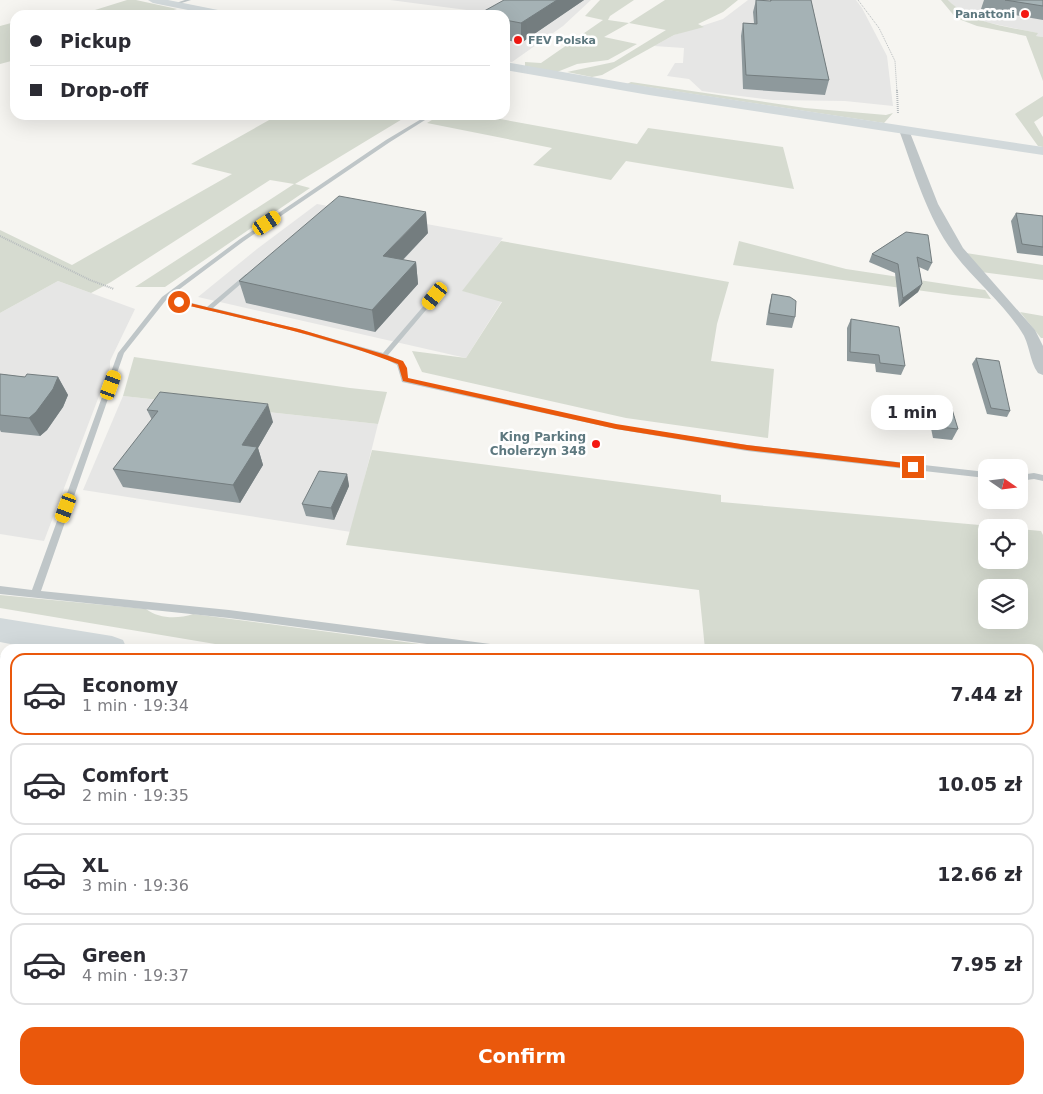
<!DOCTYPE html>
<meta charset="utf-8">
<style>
:root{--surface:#fff;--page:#f2f2f3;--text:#2b2b33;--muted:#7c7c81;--line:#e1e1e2;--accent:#ea580c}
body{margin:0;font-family:"DejaVu Sans",sans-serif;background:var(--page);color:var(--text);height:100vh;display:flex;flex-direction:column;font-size:19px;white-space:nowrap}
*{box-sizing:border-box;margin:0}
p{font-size:16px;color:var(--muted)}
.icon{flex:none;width:28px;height:28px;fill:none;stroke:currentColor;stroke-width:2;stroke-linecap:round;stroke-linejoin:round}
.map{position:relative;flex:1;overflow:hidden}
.side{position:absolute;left:0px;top:644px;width:1044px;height:451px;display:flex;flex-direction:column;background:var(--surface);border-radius:15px 15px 0 0;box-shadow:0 5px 20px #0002}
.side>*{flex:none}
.banner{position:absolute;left:10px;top:10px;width:500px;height:110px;border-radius:15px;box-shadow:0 5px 20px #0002;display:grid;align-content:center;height:110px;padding:0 20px;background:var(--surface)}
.needle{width:32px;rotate:104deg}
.fabs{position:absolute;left:978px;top:459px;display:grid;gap:10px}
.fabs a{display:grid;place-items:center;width:50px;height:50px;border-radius:10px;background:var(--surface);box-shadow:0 5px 20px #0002;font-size:25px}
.end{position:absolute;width:22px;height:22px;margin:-11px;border:6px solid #ea580c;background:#fff;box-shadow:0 0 0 2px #fff}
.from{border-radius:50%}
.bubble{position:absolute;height:35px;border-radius:15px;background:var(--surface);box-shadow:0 5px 20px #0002;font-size:16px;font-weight:700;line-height:35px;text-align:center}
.car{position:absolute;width:15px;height:30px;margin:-15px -8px;border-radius:6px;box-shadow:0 0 4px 1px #0007;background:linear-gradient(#f5c518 24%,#345 0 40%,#f5c518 0 76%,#345 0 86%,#f5c518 0)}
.banner b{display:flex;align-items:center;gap:18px;height:48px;font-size:19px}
.banner b+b{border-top:1px solid var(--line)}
.banner i{width:12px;height:12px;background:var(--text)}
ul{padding:9px 0 0;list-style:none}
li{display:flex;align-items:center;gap:15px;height:82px;margin:0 10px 8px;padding:0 10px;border:2px solid var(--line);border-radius:15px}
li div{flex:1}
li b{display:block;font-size:19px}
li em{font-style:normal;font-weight:700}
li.active{border-color:var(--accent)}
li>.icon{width:45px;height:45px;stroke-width:1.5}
.cta{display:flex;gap:10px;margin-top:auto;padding:10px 20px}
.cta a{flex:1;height:58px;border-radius:15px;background:var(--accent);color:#fff;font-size:20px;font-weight:700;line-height:58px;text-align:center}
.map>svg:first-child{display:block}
.built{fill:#e6e6e5}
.green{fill:#d6dbd0;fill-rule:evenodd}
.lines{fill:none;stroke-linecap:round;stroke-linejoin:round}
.path-far2{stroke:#b7bcbe;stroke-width:1;stroke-dasharray:1 1;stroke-linecap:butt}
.path-far1{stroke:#b7bcbe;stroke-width:2;stroke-dasharray:1 1;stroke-linecap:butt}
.path{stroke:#b7bcbe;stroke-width:4.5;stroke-dasharray:4 4;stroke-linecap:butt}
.service{fill:#bfc6c8;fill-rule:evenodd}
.minor{fill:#bfc6c8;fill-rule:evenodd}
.secondary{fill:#d2d9db;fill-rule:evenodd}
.motorway{fill:#d2d9db;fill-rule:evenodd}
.wall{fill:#8e999c}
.shaded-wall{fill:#747d7f}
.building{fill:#a5b2b5;stroke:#747d7f}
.route{fill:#ea580c}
.poi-dot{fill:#f41913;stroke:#fff;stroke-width:2}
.labels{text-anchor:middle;stroke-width:5;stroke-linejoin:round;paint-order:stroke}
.far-poi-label{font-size:11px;font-weight:bold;fill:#5d787f;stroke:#fff;text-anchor:end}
.poi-label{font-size:12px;font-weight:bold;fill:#5d787f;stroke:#fff;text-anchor:end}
</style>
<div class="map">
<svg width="1043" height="1094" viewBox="0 0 1043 1094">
<rect width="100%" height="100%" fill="#f6f5f1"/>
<!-- built -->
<g class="built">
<path d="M 390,0 L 591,0 L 563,26 L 512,62 L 505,61 L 505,15 Z"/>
<path d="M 748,0 L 856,0 L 862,8 L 887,56 L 893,106 L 845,101 L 773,100 L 724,94 L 702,91 L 689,79 L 667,76 L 675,63 L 683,63 L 684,48 L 654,46 L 674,35 L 723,19 Z"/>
<path d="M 948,0 L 1043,0 L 1043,37 L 1036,36 L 1037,33 L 981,21 L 958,10 Z"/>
<path d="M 317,204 L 503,238 L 463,291 L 502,301 L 466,358 L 198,297 L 257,249 Z"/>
<path d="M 58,281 L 135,309 L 110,361 L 110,367 L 44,541 L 0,534 L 0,313 Z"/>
<path d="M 123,396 L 378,424 L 351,532 L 83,490 Z"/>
</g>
<!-- green -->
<g class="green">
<path d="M 127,0 L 136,0 L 177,9 L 157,15 L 38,15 L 56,10 L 79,15 Z"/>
<path d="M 600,0 L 634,0 L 610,16 L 608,20 L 629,23 L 665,0 L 738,0 L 723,12 L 698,24 L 704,27 L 674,35 L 602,75 L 592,77 L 567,72 L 614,62 L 666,30 L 629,23 L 604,37 L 637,44 L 608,60 L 577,64 L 557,72 L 525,66 L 525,62 L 541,63 L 603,20 L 585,16 Z"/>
<path d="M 941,0 L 948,0 C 972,24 1005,26 1038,33 L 1036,36 L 1043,37 L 1043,81 L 1026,36 L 977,26 L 956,18 Z"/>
<path d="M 15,22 L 15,60 L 0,64 L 0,26 Z"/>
<path d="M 631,82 L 805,108 L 886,115 L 893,113 L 884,123 L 627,84 Z"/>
<path d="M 1043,96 L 1043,116 L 1034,122 L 1043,137 L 1043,147 L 1038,146 L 1015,114 Z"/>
<path d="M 278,115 L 390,115 L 404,118 L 295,184 L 310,188 L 165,287 L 135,287 L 294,184 L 270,180 L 111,282 L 91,293 L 58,281 L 0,313 L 0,230 L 72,265 L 232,174 L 191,164 Z"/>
<path d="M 440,115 L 478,115 L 637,144 L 648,128 L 783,147 L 794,189 L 626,161 L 611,180 L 533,165 L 552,148 L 427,123 Z"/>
<path d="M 501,241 L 729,282 L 717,324 L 711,361 L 774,369 L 768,438 L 626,418 L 422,372 L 412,351 L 466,358 L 502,302 L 462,291 Z"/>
<path d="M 739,241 L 846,269 L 985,290 L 991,299 L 953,295 L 733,265 Z"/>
<path d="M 966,253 L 1043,265 L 1043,280 L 981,272 Z"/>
<path d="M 1020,312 L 1043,316 L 1043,338 L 1041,338 Z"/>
<path d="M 134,357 L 350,388 L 387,392 L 378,424 L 123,396 Z"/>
<path d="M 372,450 L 721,495 L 721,502 L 1002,527 L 986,528 L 986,560 L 1019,560 L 1019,529 L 1041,531 L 1043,535 L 1043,753 L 1039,752 L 1039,649 L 705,649 L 699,590 L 346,545 ZM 986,588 L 1019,588 L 1019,620 L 986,620 Z"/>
<path d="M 0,595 L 146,609 C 159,619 178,619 193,614 L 457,649 L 245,649 L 0,608 Z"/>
</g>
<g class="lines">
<!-- path-far2 -->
<path class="path-far2" d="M 858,0 L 879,28 L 895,61 L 897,92"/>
<!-- path-far1 -->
<g class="path-far1">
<path d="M 897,90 L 898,114"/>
<path d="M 0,236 L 90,280 L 114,289"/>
</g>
<!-- path -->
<path class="path" d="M 459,1094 L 463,1090"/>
<!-- service -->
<g class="service">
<path d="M 185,0 L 191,0 L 175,5 L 173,4 Z"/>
<path d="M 511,67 L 514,68 L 505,74 L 505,71 Z"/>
<path d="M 428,115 L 433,115 L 390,142 L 244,241 L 169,297 L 207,307 L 246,274 L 250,274 L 250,276 L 213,308 L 298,329 L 383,353 L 433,295 L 435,294 L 438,296 L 437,297 L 388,355 C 401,360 406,365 408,379 L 616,425 L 747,445 L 986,472 L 986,478 L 747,451 L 616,429 L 402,382 L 397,365 L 382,357 L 294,331 L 166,300 L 124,353 L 41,591 L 229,610 L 498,645 L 501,646 L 503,649 L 465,649 L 229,618 L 0,594 L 0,586 L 32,590 L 118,353 L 162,297 L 240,239 L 386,140 Z"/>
<path d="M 1034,473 L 1043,475 L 1043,481 L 1034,479 L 1019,481 L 1019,475 Z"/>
<rect x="0" y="717" width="5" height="10"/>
<path d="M 1039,758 L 1043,759 L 1043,769 L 1039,768 Z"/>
<rect x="1039" y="914" width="4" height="12"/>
</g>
<!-- minor -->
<path class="minor" d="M 904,127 L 909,130 L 938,204 L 963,248 L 1035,330 L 1043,346 L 1043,375 L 1038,373 C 1029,361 1030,343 1021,331 C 1002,302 974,280 953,252 C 927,217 914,171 899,130 Z"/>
<!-- secondary -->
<g class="secondary">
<path d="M 148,0 L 168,0 L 228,12 L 233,15 L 213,15 L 153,3 Z"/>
<path d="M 505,62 L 649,87 L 1043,147 L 1043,155 L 649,95 L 505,70 Z"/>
</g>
<!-- motorway -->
<g class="motorway">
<path d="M 0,618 L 112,636 L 123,640 L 127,649 L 36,649 L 0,642 Z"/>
<path d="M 0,656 L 5,657 L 5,683 L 0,682 Z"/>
<path d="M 1039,794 L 1043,795 L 1043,831 L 1039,829 Z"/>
<path d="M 1039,840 L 1043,841 L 1043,879 L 1039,878 Z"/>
</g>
</g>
<!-- wall -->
<g class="wall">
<path d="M 504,0 L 584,0 L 521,43 L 505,40 L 505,15 Z"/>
<path d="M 756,0 L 770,1 L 770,0 L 811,0 L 829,80 L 825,95 L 743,89 L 741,36 L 743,23 L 754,23 L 753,12 Z"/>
<path d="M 984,0 L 1043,0 L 1043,20 L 981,9 Z"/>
<path d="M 1016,213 L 1043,216 L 1043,256 L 1017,253 L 1011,221 Z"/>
<path d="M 906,232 L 932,263 L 928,271 L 919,267 L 922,284 L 918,292 L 899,307 L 895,273 L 869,262 L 872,254 Z"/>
<path d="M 428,233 L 403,260 L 416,262 L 418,284 L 375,332 L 246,303 L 239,281 Z"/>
<path d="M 772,294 L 795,317 L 792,328 L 766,325 L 769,306 Z"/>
<path d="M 851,319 L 905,366 L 901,375 L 876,372 L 875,364 L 847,361 L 847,328 Z"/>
<path d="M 976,358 L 1010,411 L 1007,417 L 987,414 L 972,364 Z"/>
<path d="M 0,374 L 25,377 L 58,377 L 68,395 L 63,407 L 47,430 L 40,436 L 1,432 L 0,430 Z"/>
<path d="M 934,403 L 958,429 L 952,440 L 933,438 L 928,414 Z"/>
<path d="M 147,410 L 273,422 L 258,448 L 263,465 L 240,503 L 123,487 L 113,469 L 152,420 Z"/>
<path d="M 347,474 L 349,486 L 334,520 L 306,516 L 302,504 Z"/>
</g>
<!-- shaded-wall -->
<g class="shaded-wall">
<path d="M 557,0 L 584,0 L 521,43 L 521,23 Z"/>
<path d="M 426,212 L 428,233 L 386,277 L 383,256 Z"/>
<path d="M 416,262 L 418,284 L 375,332 L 372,310 Z"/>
<path d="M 922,284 L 918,292 L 899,307 L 903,298 Z"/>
<path d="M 58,377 L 68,395 L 63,407 L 47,430 L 40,436 L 29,418 Z"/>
<path d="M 268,404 L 273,422 L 258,448 L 263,465 L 240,503 L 233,485 L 242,445 Z"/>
<path d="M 347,474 L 349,486 L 334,520 L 331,508 Z"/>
</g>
<!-- building -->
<g class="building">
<path d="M 504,0 L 557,0 L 521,23 L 505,20 L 505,15 L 477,15 Z"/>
<path d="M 756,0 L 771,1 L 771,0 L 811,0 L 829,80 L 746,75 L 743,23 L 757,24 Z"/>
<path d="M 1005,0 L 1043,0 L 1043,6 Z"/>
<path d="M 339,196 L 426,212 L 383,256 L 416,262 L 372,310 L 239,281 Z"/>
<path d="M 1016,213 L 1043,216 L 1043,247 L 1022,244 Z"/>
<path d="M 906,232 L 928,235 L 932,263 L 917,257 L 922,284 L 903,298 L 898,264 L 872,254 Z"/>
<path d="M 772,294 L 790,297 L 796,301 L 795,317 L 769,313 Z"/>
<path d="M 851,319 L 899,327 L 905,366 L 880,363 L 879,355 L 850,352 Z"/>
<path d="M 976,358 L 999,361 L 1010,411 L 991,408 Z"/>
<path d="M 0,374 L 25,377 L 27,374 L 58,377 L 53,389 L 36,412 L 29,418 L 0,415 Z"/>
<path d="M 160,392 L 268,404 L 242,445 L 257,447 L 233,485 L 113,469 L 158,411 L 147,410 Z"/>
<path d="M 934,403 L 951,406 L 958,429 L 939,427 Z"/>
<path d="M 319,471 L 347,474 L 331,508 L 302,504 Z"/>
</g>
<!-- route -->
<path class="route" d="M 177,300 L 299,329 L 386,355 L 403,361 L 407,368 L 408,378 L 616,424 L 747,445 L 913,464 L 916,467 L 913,469 L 747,450 L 616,429 L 403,381 L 398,364 C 327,336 251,321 177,303 Z"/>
<!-- markers -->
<g class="poi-dot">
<circle cx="1025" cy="14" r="5"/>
<circle cx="518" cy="40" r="5"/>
<circle cx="596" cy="444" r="5"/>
</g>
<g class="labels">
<!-- far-poi labels -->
<g class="far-poi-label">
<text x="1015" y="18">Panattoni</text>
<text x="528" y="44" text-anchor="start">FEV Polska</text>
</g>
<!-- poi labels -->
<g class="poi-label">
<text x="586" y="441">King Parking<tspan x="586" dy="14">Cholerzyn 348</tspan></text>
</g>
</g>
</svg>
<div class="fabs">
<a><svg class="needle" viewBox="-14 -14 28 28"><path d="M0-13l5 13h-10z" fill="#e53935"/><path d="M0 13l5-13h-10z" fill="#7c7c81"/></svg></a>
<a><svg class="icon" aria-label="locate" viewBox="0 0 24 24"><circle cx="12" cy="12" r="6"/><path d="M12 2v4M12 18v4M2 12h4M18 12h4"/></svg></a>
<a><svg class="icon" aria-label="layers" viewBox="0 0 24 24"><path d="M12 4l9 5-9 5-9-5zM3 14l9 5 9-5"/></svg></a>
</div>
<i class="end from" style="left:179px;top:302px"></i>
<i class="end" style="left:913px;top:467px"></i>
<div class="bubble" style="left:871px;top:395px;width:82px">1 min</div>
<i class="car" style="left:267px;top:223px;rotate:56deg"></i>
<i class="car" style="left:435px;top:296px;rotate:219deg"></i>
<i class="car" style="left:111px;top:385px;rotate:20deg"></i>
<i class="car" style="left:66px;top:508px;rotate:200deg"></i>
<div class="banner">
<b><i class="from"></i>Pickup</b>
<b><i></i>Drop-off</b>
</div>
<section class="side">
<ul>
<li class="active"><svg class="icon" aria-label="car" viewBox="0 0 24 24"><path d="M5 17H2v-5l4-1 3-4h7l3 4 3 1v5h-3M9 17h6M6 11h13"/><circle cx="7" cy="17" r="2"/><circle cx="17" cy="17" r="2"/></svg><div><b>Economy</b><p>1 min · 19:34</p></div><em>7.44 zł</em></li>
<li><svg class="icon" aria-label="car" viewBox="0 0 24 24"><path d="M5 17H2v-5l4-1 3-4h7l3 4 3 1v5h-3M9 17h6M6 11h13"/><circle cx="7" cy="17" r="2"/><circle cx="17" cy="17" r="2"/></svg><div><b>Comfort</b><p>2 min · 19:35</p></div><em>10.05 zł</em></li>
<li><svg class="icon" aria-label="car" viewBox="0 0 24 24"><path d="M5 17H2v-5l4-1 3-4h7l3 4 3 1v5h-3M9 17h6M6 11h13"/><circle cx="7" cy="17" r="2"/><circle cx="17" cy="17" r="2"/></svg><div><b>XL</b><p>3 min · 19:36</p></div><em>12.66 zł</em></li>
<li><svg class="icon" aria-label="car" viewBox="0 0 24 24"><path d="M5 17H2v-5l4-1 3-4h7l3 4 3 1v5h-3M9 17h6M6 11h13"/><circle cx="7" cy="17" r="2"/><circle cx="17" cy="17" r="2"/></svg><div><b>Green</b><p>4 min · 19:37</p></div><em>7.95 zł</em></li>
</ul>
<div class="cta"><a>Confirm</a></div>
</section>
</div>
